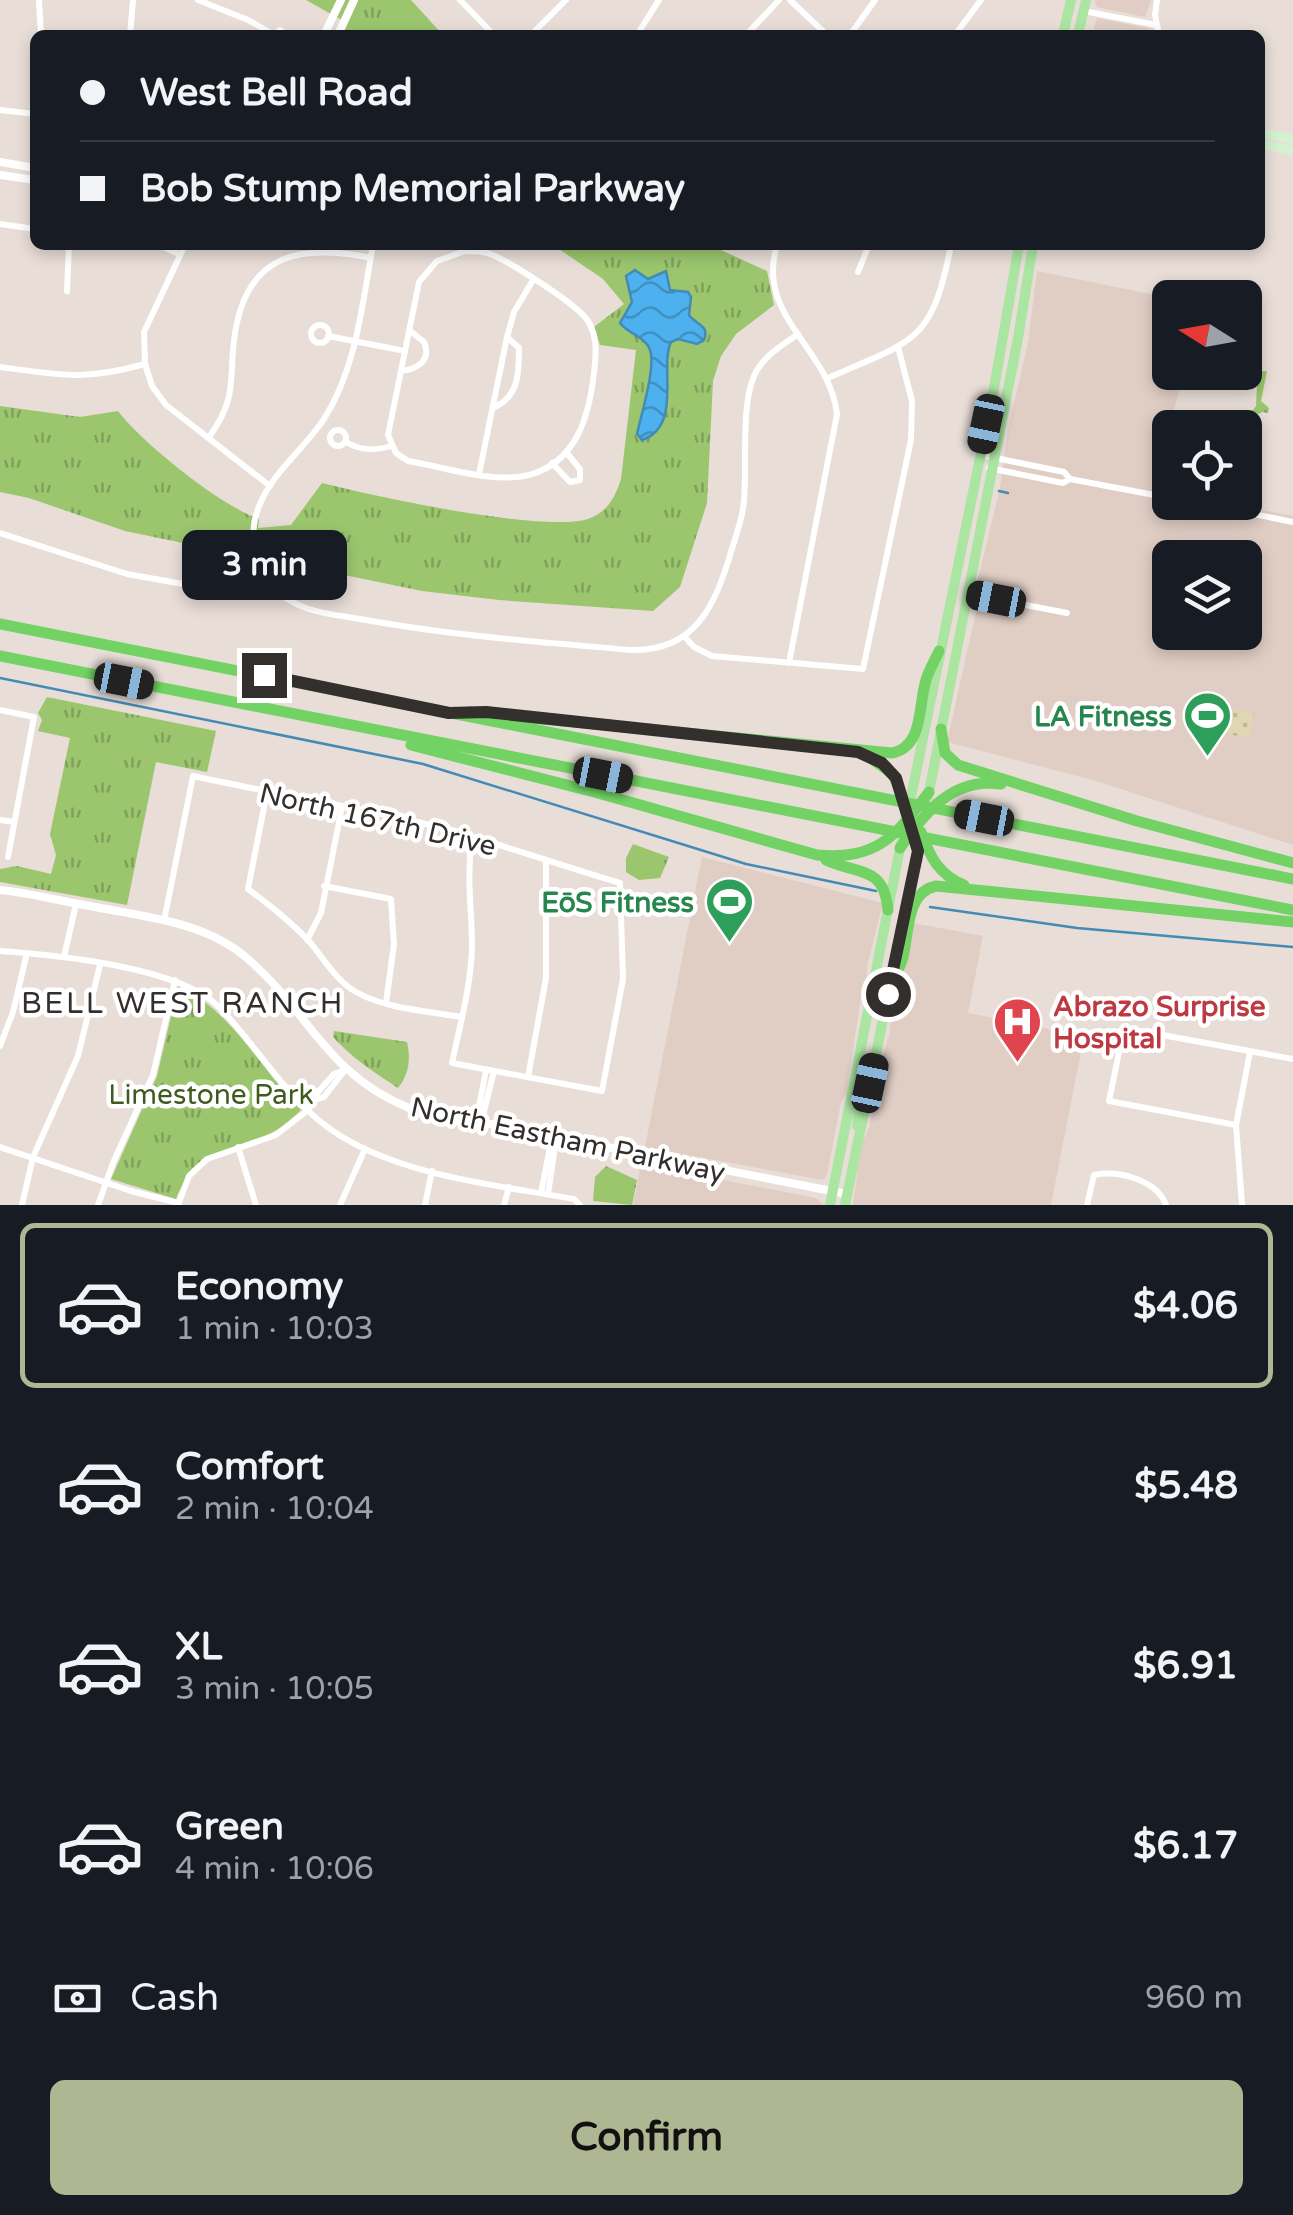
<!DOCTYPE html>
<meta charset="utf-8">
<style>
:root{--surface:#171b24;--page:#242831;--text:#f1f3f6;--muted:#9ea1a6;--line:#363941;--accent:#aeb692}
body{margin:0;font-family:"Varela Round",sans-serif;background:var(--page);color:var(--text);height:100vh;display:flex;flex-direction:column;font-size:38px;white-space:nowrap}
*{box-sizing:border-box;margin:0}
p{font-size:32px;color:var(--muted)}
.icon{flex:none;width:55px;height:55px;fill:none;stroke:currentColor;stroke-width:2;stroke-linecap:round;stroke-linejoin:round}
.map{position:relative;height:1205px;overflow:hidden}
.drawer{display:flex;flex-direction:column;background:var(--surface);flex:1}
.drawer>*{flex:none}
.top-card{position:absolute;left:30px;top:30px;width:1235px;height:220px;border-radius:15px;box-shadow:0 5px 15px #0003;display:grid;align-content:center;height:220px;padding:0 50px;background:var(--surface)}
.needle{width:65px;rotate:281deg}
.buttons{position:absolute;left:1152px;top:280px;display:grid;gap:20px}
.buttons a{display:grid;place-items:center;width:110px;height:110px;border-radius:15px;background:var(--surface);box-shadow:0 5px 15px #0003;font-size:50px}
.end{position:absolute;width:45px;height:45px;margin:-22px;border:12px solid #332f2d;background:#fff;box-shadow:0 0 0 5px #fff}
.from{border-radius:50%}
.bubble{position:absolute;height:70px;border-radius:15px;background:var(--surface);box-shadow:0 5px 15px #0003;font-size:32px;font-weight:700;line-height:70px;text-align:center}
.car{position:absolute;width:30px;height:60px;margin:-30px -15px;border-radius:12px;box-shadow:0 0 8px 2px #0007;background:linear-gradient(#222 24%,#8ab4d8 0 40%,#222 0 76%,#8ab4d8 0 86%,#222 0)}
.top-card b{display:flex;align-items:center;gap:35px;height:95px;font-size:38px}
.top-card b+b{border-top:2px solid var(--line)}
.top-card i{width:25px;height:25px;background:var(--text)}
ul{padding:18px 0 0;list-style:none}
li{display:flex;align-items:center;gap:30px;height:165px;margin:0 20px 15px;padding:0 30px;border:5px solid transparent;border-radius:15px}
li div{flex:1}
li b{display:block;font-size:38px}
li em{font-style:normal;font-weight:700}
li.active{border-color:var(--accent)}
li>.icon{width:90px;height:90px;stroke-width:1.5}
.pay{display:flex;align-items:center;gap:25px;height:110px;padding:0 50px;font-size:38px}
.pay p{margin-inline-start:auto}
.primary-button{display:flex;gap:20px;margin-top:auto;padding:20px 50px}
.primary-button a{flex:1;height:115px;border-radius:15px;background:var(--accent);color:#111;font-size:40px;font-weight:700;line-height:115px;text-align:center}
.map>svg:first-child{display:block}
.built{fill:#e0cec5;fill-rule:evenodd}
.grass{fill:url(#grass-tufts)}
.sand{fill:url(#sand-dots)}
.water{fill:url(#water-waves);stroke:#448ab4;stroke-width:2.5}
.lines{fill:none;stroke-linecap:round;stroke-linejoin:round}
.stream{stroke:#448ab4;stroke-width:2.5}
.minor{stroke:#fff;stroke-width:6}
.tertiary{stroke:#fff;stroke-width:8}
.secondary{stroke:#d5f2d0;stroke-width:9}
.primary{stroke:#aae5a2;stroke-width:10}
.motorway{stroke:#72d364;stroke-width:11}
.route{stroke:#332f2d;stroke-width:12}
.labels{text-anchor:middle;stroke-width:9;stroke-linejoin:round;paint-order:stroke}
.leisure-label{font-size:28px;font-weight:bold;fill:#27864d;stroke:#fff;text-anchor:end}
.street-label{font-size:28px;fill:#332f2d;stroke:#fff}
.health-label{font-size:28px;font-weight:bold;fill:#be3a42;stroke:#fff;text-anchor:start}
.park-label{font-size:28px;fill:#3f5b1d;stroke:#fff}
.neighbourhood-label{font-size:30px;letter-spacing:2.5px;fill:#332f2d;stroke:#fff}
</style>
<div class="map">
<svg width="1293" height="1205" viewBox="0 0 1293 1205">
<defs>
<pattern id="grass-tufts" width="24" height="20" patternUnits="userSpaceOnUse" patternTransform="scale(2.5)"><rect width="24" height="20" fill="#9bc66e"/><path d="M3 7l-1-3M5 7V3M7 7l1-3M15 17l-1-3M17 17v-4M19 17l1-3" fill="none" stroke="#7fa15b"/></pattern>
<pattern id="sand-dots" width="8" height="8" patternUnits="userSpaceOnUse" patternTransform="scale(2.5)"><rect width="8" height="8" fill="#e0d6b1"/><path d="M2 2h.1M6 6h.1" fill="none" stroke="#c1b899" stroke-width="1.8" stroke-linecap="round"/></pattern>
<pattern id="water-waves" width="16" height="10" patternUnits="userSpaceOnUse" patternTransform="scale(2.5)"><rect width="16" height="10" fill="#4cb1ee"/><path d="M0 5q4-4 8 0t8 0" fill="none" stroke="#4090c1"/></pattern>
</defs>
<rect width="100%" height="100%" fill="#e8ddd7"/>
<!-- built -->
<g class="built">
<path d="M 1095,0 L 1151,0 L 1145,17 L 1097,7 Z"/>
<path d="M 1097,18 L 1147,28 L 1155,35 L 1092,35 Z"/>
<path d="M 1037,271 L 1170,298 L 1170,372 L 1183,373 L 1170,428 L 1161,488 L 1170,491 L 1170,502 L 1228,503 L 1293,516 L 1293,845 L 1093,780 L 947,742 L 981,589 L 978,579 L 1000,488 L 1008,430 L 1028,342 ZM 1170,558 L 1245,558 L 1245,632 L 1170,632 Z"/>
<path d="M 702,857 L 883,903 L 867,966 L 867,985 L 861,996 L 847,1091 L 841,1102 L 827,1174 L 823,1180 L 645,1147 Z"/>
<path d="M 913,923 L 983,936 L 968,1013 L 1084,1036 L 1051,1205 L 853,1205 L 861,1146 L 870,1125 L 878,1069 L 889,1036 L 896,984 Z"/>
<path d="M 641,1164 L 816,1198 L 823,1205 L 633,1205 Z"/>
</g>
<!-- grass -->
<g class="grass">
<path d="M 306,0 L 411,0 L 443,35 L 341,35 L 347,23 Z"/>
<path d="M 553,245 L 710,245 L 767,271 L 774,305 L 736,334 L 721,356 L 713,381 L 707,503 L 680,587 L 653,611 L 499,600 L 422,591 L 325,571 L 305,561 L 295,543 L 241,555 L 125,531 L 29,498 L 0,492 L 0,406 L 80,417 L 118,411 C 142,443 221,506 259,519 L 258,528 L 291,525 L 322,483 C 374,496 542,533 588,519 C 608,512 615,497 621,479 L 636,350 L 600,345 L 594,327 L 624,304 L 603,279 Z"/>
<path d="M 1245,363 L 1254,371 L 1267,371 L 1261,401 L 1269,408 L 1268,413 L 1262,412 L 1250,419 L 1236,411 L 1253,410 L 1256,406 L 1257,384 L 1245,371 Z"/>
<path d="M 47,697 L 216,731 L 207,772 L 156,762 L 127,905 L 0,882 L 0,869 L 17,866 L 51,874 L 56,855 L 50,834 L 70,738 L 38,731 L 42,720 L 38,713 Z"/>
<path d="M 633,844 L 669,857 L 660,878 L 639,880 L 626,872 L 626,858 Z"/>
<path d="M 178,986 C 232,1010 260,1069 301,1110 C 293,1117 285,1125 276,1130 C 232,1157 200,1141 176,1199 L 111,1179 L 157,1076 Z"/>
<path d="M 334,1031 L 407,1042 C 411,1059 409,1074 398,1088 C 375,1073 352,1058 333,1037 Z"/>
<path d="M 606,1166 L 637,1180 L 632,1205 L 593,1201 L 595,1177 Z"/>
</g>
<!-- sand -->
<path class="sand" d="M 1196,702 L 1254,713 L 1249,738 L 1191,727 Z"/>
<!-- water -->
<path class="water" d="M 635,270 L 648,279 L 666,271 L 670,290 L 688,292 L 691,297 L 689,315 C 696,325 710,325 704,340 L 697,344 L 678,339 L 671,342 C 659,367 683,426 642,440 L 637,434 C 641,415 656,368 650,350 C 646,337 627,333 620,323 L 632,302 L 626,276 Z"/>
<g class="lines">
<!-- stream -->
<g class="stream">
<path d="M 999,491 L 1008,493"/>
<path d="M 0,678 L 423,764 L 746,864 L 876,891"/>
<path d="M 930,907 L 1077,928 L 1293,947"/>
</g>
<!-- minor -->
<g class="minor">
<path d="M 39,0 L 41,35"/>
<path d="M 198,0 L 248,20 L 273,34"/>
<path d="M 460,0 L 494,35"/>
<path d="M 790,0 L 827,35"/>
<path d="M 1157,0 L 1155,15 L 1159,35"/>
<path d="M 1084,11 L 1156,25"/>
<path d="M 274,34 L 280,30 L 288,35"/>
<path d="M 130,35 L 133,0"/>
<path d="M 531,35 L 566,0"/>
<path d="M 637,35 L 659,0"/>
<path d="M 746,35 L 779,0"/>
<path d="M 850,35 L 875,0"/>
<path d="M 955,35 L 981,0"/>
<path d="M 0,110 L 35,114"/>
<path d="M 0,224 L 35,229"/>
<path d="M 159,245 L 179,254"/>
<path d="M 185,245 L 144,332 L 145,364 L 152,386 L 166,405 L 270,486"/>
<path d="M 373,245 C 362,304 357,367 324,419 C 305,448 273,472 260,504 C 245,537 257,578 286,598 C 309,614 340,615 366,620 C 454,636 541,642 630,650 C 695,652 715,606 731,552 C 736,535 743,518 744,500 C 747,466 741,405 754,376 C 762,357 781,346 798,334"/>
<path d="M 777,245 C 755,317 829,347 837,414 L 789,663"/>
<path d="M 465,251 C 476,251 485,251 495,256 C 514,265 577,304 588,321 C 598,337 596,355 594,373 C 589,416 577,462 529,475 C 492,484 445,467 408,461 L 396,453 L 388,435 L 419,282 L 437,261 Z"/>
<path d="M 858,272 L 869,245"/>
<path d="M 67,291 L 69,245"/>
<circle cx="320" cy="334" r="9"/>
<path d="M 328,336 L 405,351"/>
<path d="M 0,367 C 61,375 84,381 145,364"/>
<path d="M 401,371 C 417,369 432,361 424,342 L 409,330"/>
<path d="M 828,378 C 914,340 932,344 951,245"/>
<path d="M 495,407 C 519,396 519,372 519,348 L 507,337"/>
<circle cx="338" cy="438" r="8"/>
<path d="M 209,437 C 239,396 228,379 235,333 C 248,252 302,244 371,258"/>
<path d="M 346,442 C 361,451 375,451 391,446"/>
<path d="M 981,455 L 1064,472 L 1070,479"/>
<path d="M 552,463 L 570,482 L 580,480 L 580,469 L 566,452"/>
<path d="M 989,468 L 1063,483 L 1070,479 L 1170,498"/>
<path d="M 479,474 L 507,337 L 514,312 L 533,280"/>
<path d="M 1194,502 L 1293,522"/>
<path d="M 0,533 L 127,574 L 245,595 L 274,588"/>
<path d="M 969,594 L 1067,613"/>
<path d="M 684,636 L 694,647 L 712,656 L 863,669 L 911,440 L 912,401 L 898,347"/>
<path d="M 0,710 L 34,717 L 8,857"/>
<path d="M 267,792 L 248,889 C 269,905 290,921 308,940 C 323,957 335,980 356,992 C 386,1009 428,1011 462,1017"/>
<path d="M 0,820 L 14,822"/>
<path d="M 324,886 L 391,899 L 394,944 L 386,1003"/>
<path d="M 164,921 L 193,776 C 266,792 340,804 413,821 C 483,837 551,863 620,883 L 623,979 L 602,1091 L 452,1063 C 460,1025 471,986 472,947 C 472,909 466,878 472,838"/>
<path d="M 307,940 L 321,913 L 342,807"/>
<path d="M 0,951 C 56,955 180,967 219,1007 C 260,1049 288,1103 339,1135 C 407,1177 497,1185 574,1199 L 580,1205"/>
<path d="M 64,957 L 76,904"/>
<path d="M 0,1046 L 13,1012 L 27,953"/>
<path d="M 528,1077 L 546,978 L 546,862"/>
<path d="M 317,1099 L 324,1097 L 345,1070"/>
<path d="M 480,1122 L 478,1112 L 486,1070"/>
<path d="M 481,1123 L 494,1071"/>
<path d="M 1236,1125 L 1109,1101 L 1124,1028 L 1293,1059"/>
<path d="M 0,1147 L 131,1191 L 178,1203"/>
<path d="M 238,1147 L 256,1205"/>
<path d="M 541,1193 L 550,1147 L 556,1139"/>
<path d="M 548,1194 L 556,1140"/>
<path d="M 22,1205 L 33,1157 L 78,1056 L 100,965"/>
<path d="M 98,1205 L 113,1163 L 153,1075 L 175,980"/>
<path d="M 178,1205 L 189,1176 L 207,1159 L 276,1135 L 307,1111 L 317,1093 L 334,1074 L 345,1070"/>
<path d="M 340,1205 L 365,1149"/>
<path d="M 425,1205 L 432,1171"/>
<path d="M 504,1205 L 509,1187"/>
<path d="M 1087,1205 L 1094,1175 C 1119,1170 1157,1180 1166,1205"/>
<path d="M 1242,1205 L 1236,1125 L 1250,1052"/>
</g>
<!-- tertiary -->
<g class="tertiary">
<path d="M 324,35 L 341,0"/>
<path d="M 338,35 L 354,0"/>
<path d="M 0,162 L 35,168"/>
<path d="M 0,175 L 35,180"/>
<path d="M 0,890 C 30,893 60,901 90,906 C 144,917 205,921 248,959 C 309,1012 327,1075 409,1108 L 847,1194"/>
</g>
<!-- secondary -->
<g class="secondary">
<path d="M 1260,133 L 1293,139"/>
<path d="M 1260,144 L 1293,150"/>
</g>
<!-- primary -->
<g class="primary">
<path d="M 1063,35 L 1071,0"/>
<path d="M 1078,35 L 1086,0"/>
<path d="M 928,797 L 1018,338 L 1033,245"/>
<path d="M 908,812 L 993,394 L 1019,245"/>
<path d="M 856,1080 L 861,1090 L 857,1126"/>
<path d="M 830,1205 L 901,843"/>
<path d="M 845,1205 L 921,834"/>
</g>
<!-- motorway -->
<g class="motorway">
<path d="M 0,624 L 1293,879"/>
<path d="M 0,656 L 1293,910"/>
<path d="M 469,712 L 892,753 C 924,747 918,705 926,680 C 929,670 935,660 939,651"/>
<path d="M 941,729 L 945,753 L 958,765 L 1137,821 L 1293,863"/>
<path d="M 411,745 L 598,793 L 817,855 C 877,860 895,837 929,792"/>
<path d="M 865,754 L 893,774 L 907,808"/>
<path d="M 921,832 C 930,857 939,875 964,885"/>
<path d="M 900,848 C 926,812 952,777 1001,784"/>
<path d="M 826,860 C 858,875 884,865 888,910"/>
<path d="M 890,988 C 894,978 900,968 903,957 C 909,933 906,892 936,886 L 1293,922"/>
</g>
</g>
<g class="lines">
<!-- route -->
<path class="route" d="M 264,675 L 449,713 L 486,712 L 858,752 L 882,763 L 896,778 L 918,851 L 888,994"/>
</g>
<!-- icons -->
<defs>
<symbol id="stadium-pin" viewBox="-11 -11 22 30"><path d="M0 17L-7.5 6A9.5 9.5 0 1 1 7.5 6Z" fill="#2e9e5b" stroke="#fff"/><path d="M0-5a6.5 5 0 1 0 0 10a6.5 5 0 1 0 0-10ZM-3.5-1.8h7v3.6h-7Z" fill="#fff"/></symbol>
<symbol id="hospital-pin" viewBox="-11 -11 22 30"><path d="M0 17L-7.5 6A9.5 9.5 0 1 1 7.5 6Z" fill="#e0444e" stroke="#fff"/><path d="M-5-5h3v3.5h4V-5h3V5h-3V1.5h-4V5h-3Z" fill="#fff"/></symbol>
</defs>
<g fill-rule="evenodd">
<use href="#stadium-pin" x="1180" y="688" width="55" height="75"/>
<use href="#stadium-pin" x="702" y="874" width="55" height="75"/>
<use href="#hospital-pin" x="990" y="994" width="55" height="75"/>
</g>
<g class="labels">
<!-- leisure labels -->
<g class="leisure-label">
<text x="1172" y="726">LA Fitness</text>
<text x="694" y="912">EōS Fitness</text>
</g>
<!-- street labels -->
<g class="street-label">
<text transform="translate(378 819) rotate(13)" y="10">North 167th Drive</text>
<text transform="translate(568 1139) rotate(12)" y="10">North Eastham Parkway</text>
</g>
<!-- health labels -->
<g class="health-label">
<text x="1053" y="1016">Abrazo Surprise<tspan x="1053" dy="32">Hospital</tspan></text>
</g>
<!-- park labels -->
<g class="park-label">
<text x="211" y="1104">Limestone Park</text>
</g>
<!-- neighbourhood labels -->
<g class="neighbourhood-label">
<text x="183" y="1013">BELL WEST RANCH</text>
</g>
</g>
</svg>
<div class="buttons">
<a><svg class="needle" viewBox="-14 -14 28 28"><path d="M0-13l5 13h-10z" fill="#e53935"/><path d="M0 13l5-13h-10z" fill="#9ea1a6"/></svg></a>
<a><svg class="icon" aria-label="locate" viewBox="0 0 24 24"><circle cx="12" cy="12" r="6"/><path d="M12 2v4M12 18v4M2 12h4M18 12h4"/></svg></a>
<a><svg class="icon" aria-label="layers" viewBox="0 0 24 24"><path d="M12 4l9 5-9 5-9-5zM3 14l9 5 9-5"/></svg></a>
</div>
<i class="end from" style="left:888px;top:994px"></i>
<i class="end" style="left:264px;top:675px"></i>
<div class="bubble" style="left:182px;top:530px;width:165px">3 min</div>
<i class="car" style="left:986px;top:424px;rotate:192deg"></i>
<i class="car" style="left:996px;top:599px;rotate:281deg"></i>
<i class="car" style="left:124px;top:681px;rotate:101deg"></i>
<i class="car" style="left:603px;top:775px;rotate:101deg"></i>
<i class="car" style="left:984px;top:818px;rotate:281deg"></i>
<i class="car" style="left:870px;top:1083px;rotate:12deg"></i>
<div class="top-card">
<b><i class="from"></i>West Bell Road</b>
<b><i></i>Bob Stump Memorial Parkway</b>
</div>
</div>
<section class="drawer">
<ul>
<li class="active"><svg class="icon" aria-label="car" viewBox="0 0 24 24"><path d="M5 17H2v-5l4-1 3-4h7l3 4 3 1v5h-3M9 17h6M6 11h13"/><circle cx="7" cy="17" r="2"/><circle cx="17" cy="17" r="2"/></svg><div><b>Economy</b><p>1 min · 10:03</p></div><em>$4.06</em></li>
<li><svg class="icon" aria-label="car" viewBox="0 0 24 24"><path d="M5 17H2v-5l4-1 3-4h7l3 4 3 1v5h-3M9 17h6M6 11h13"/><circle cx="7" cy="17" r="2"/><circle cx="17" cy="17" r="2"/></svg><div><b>Comfort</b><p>2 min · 10:04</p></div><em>$5.48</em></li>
<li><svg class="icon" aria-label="car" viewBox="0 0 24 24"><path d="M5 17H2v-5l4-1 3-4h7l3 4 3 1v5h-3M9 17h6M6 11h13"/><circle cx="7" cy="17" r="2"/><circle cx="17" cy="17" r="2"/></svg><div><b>XL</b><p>3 min · 10:05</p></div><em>$6.91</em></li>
<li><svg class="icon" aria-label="car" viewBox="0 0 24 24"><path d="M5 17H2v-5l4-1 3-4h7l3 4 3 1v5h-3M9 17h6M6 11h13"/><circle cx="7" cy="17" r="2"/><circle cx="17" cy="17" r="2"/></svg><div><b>Green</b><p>4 min · 10:06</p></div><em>$6.17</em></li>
</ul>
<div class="pay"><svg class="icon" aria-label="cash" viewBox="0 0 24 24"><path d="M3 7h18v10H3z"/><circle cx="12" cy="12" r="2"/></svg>Cash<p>960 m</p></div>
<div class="primary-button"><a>Confirm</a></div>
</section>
